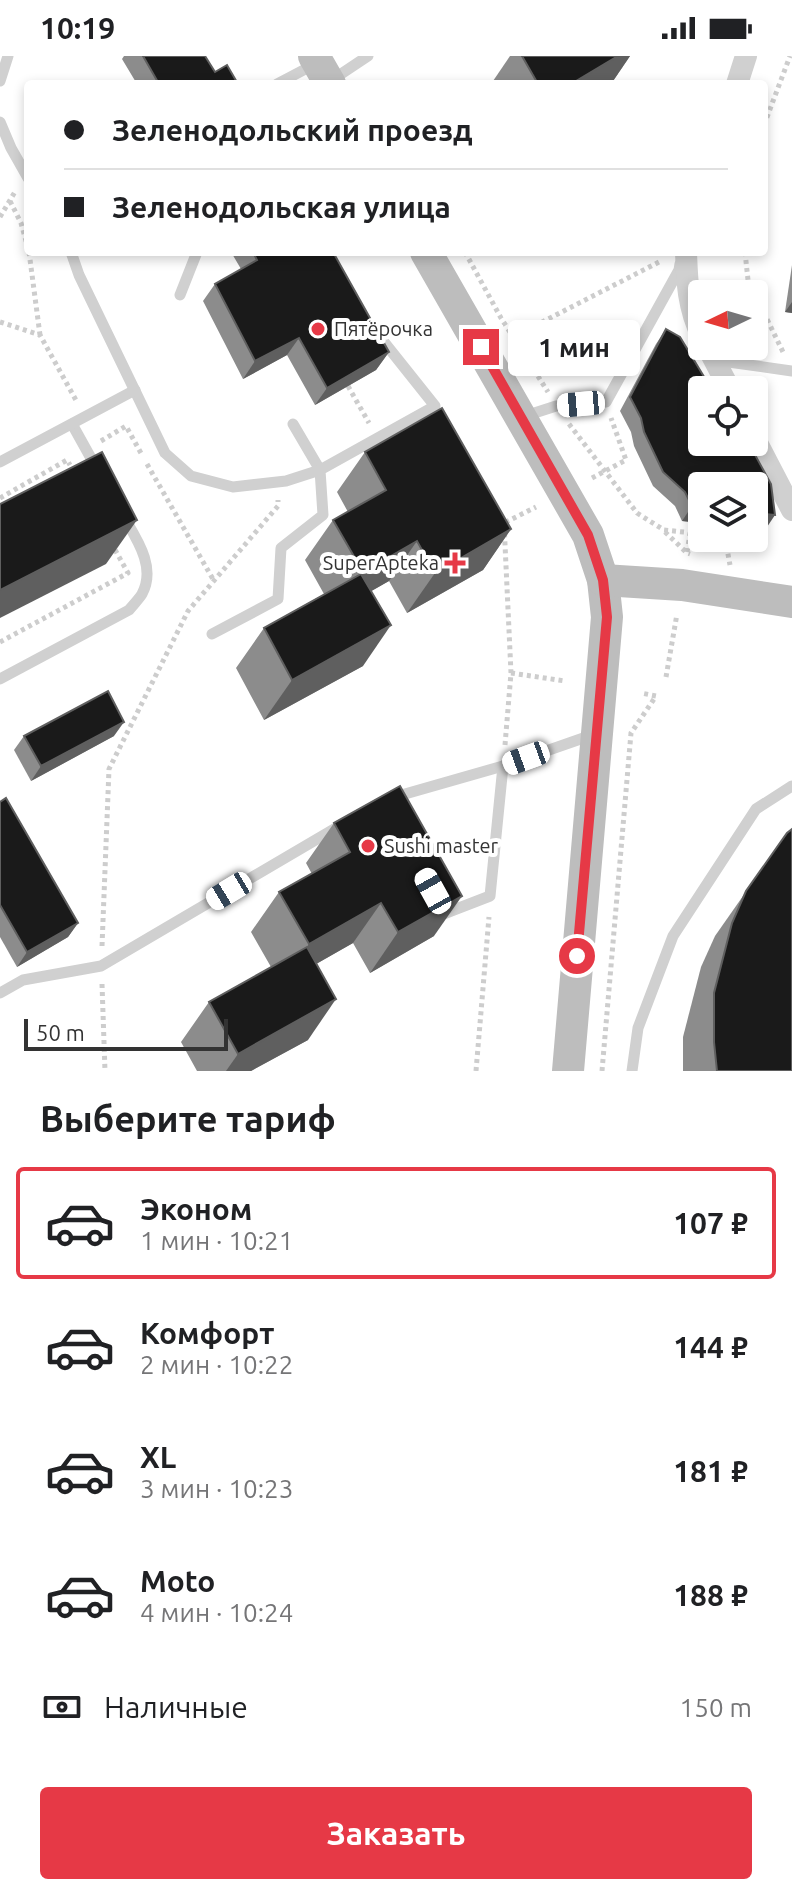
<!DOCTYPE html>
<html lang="ru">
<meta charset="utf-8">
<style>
:root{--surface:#fff;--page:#f6f6f6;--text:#202124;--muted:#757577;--line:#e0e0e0;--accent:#e63946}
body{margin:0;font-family:Ubuntu,sans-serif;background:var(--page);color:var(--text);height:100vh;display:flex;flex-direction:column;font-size:30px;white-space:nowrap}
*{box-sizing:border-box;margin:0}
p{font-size:26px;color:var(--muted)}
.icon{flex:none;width:44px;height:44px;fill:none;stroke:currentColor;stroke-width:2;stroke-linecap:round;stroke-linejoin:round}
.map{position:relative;height:1015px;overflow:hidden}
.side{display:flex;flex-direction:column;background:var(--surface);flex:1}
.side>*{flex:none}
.top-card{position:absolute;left:24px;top:24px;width:744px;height:176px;border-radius:8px;box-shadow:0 4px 12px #0003;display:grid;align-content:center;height:176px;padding:0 40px;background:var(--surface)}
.needle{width:52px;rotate:265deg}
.tools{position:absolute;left:688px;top:224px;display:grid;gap:16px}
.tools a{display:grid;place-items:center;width:80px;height:80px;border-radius:8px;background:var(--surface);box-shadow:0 4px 12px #0003;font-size:40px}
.scale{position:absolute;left:24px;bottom:20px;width:204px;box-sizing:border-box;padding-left:8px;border:4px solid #333;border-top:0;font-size:22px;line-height:28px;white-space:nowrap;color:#333;-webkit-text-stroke:6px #fff;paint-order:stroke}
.end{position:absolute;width:36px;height:36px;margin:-18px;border:10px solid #e63946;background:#fff;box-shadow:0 0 0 4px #fff}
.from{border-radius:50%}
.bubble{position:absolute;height:56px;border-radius:8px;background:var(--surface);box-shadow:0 4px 12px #0003;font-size:26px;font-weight:700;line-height:56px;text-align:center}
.car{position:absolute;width:24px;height:48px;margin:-24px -12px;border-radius:10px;box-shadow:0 0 6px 2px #0007;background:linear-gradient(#fff 24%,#345 0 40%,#fff 0 76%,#345 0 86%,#fff 0)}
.top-card b{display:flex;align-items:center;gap:28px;height:76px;font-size:30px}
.top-card b+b{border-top:2px solid var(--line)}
.top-card i{width:20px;height:20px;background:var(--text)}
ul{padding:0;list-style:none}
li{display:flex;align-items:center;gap:24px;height:112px;margin:0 16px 12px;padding:0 24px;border:4px solid transparent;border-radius:8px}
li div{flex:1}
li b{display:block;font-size:30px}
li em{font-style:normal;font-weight:700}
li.on{border-color:var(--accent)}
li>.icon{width:72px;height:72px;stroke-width:1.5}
h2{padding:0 40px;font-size:36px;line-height:96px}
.pay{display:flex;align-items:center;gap:20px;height:88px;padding:0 40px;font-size:30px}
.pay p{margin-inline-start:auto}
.action{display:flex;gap:16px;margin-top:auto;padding:16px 40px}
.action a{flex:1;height:92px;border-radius:8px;background:var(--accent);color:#fff;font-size:32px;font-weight:700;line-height:92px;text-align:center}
.status{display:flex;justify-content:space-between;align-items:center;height:56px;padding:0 40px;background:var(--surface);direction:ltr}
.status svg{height:22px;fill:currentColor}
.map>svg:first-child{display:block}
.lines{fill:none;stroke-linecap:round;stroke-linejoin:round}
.path{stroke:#cdcdcd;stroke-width:5;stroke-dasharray:4 4;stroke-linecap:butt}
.lane{stroke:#d0d0d0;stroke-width:11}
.street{stroke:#d0d0d0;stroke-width:22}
.secondary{stroke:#bdbdbd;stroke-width:32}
.wall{fill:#8c8c8c}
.shaded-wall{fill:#5f5f5f}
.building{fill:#1a1a1a;stroke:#5f5f5f;stroke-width:2}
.route{stroke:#e63946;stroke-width:10}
.poi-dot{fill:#e63946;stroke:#fff;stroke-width:3}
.labels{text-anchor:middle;stroke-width:8;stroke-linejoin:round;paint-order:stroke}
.poi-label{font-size:20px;fill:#333;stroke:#fff;text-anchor:start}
</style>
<div class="status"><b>10:19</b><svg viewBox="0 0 49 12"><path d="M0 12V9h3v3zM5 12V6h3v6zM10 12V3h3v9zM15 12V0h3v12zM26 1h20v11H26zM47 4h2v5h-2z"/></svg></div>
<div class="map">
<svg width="792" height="1015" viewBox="0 0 792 1015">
<rect width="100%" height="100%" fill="#fff"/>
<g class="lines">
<!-- path -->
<g class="path">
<path d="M 764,69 L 790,0"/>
<path d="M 10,145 L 21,167 L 28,192"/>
<path d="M 0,161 L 16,134"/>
<path d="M 29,196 L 40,279"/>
<path d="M 465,196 L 501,262 L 548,336"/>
<path d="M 745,196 L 748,224 L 783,296"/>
<path d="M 0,266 L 40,279 L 77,346"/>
<path d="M 513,281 L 661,205"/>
<path d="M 348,330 L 369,367"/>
<path d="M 569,368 L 637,457 L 664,474 L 702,478"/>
<path d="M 101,385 L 126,370 L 142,399"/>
<path d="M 147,408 L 214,525"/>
<path d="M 592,422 L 626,404 L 611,362"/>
<path d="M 0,442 L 67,404 L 70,409"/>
<path d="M 665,476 L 687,497 L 690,498"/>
<path d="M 725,482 L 730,509"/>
<path d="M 687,496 L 692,466"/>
<path d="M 0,586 L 128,517 L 114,492"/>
<path d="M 511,617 L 565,625"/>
<path d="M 666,621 L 677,558"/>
<path d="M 505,689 L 511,617 L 504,467 L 536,451"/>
<path d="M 102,890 L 109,713 L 188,555 L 278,450 L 278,444"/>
<path d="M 102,928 L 105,1015"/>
<path d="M 476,1015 L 489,861"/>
<path d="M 602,1015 L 631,677 L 656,640 L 641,637"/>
</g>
<!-- lane -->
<g class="lane">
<path d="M 332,24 L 368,0"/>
<path d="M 0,25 L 8,0"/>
<path d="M 277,28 L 315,8"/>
<path d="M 0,66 L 11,92 L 28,122"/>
<path d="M 71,196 L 79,219 L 165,397 L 191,420 L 233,431 L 286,425 L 320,414 L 293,368"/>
<path d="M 180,239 L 197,196"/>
<path d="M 714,304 L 792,315"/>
<path d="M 522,361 L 556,350 L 606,346 L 679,214 L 680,208"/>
<path d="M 72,368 L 97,413"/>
<path d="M 0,406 L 135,334"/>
<path d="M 212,578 L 278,543 L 281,492 L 323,459 L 320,414 L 435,350 L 372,271"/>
<path d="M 0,623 L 129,554 C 133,549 139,543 142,538 C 156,512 138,485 125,463"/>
<path d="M 391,742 L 503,710 L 592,679"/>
<path d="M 442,850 L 446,857 L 490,840 L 503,710"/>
<path d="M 0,937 L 23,924 L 101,910 L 341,769"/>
<path d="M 632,1015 L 638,972 L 673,880 L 756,753 L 792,730"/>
</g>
<!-- street -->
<g class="street">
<path d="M 737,28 L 746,0"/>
<path d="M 686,196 C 687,226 688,252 702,280"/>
<path d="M 707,290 L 730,334"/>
<path d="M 754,381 L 792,454"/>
</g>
<!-- secondary -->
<g class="secondary">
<path d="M 314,0 L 330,28"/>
<path d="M 426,196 L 588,479 L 603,524 L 607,561 L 568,1015"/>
<path d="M 603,524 L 682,529 L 792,546"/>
</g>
</g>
<!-- wall -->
<g class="wall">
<path d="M 124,0 L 205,0 L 215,16 L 238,28 L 137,28 L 122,3 Z"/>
<path d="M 510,0 L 630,0 L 611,28 L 491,28 Z"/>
<path d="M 231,196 L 333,196 L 389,296 L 376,314 L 315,349 L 287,299 L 243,323 L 203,245 L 215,228 L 241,213 Z"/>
<path d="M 792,209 L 792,257 L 785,256 Z"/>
<path d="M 666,273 L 765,474 L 682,465 L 675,450 L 653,430 L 634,390 L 631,376 L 620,355 L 656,288 Z"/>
<path d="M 365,396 L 511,473 L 483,514 L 407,557 L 389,525 L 371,535 L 363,610 L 264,664 L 236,612 L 264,572 L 324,538 L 305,504 L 333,464 L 348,456 L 337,436 Z"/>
<path d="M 24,680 L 114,680 L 31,725 L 14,694 Z"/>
<path d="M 0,746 L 78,867 L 68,881 L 17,911 L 0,881 Z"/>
<path d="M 334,767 L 434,880 L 370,917 L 353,887 L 316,908 L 308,984 L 251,1015 L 197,1015 L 181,986 L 209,946 L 271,911 L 251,876 L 279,836 L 312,818 L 306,807 Z"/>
<path d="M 787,777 L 792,1015 L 683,1015 L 683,981 L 701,911 L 715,880 Z"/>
</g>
<!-- shaded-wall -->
<g class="shaded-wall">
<path d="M 618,0 L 630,0 L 611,28 L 571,28 Z"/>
<path d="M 792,246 L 792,257 L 785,256 Z"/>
<path d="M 299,282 L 287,299 L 243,323 L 255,305 Z"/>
<path d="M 389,296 L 376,314 L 315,349 L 327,332 Z"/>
<path d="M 692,450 L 702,451 L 702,467 L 682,465 Z"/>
<path d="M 754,457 L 775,459 L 765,474 L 754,472 Z"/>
<path d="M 137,464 L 106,508 L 0,562 L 0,534 Z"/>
<path d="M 511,473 L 483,514 L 407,557 L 435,517 Z"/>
<path d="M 417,485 L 389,525 L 335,556 L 363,516 Z"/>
<path d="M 391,569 L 363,610 L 264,664 L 292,624 Z"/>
<path d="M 124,666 L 114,680 L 31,725 L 41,710 Z"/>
<path d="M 462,840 L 434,880 L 370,917 L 398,876 Z"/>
<path d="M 381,847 L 353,887 L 281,928 L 309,888 Z"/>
<path d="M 78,867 L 68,881 L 17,911 L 27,896 Z"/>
<path d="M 336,943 L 308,984 L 251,1015 L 226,1015 L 238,998 Z"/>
</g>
<!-- building -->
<g class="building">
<path d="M 143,0 L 205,0 L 215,16 L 227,9 L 238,28 L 159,28 Z"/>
<path d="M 522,0 L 618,0 L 571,28 L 538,28 Z"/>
<path d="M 253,196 L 333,196 L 389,296 L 327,332 L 299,282 L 255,305 L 215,228 L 257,204 Z"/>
<path d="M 666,273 L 680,281 L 712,334 L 702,334 L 702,386 L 748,386 L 771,428 L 775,459 L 754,457 L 754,430 L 702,430 L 702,451 L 692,450 L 685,436 L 663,416 L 644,376 L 641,362 L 630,341 Z"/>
<path d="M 442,352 L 511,473 L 435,517 L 417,485 L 363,516 L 333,464 L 386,434 L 365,396 Z"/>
<path d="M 102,396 L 137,464 L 0,534 L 0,448 Z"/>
<path d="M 361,518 L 391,569 L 292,624 L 264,572 Z"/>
<path d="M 108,635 L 124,666 L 41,710 L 24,680 Z"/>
<path d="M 400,730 L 462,840 L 398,876 L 381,847 L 309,888 L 279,836 L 350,796 L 334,767 Z"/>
<path d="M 6,742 L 78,867 L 27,896 L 0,849 L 0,746 Z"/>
<path d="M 792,773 L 792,1015 L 717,1015 L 714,986 L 714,937 L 732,867 L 746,835 L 787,777 Z"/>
<path d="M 307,891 L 336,943 L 238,998 L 209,946 Z"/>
</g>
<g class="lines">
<!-- route -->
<path class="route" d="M 481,291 L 588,479 L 603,524 L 607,561 L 577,900"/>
</g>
<!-- markers -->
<g class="poi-dot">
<circle cx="318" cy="273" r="8"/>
<path d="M451 495h8v8h8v8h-8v8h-8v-8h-8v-8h8z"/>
<circle cx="368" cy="790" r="8"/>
</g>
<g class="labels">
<!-- poi labels -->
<g class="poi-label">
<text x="334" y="280">Пятёрочка</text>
<text x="439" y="514" text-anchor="end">SuperApteka</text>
<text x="384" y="797">Sushi master</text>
</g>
</g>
</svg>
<div class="tools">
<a><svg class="needle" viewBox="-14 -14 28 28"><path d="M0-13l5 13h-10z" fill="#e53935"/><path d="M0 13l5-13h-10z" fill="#757577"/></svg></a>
<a><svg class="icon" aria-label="locate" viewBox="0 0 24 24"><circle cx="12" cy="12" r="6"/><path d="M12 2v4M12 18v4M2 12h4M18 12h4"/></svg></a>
<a><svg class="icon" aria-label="layers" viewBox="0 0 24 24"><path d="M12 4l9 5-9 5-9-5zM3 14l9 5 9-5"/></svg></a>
</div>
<div class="scale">50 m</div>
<i class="end from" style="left:577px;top:900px"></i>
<i class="end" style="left:481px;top:291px"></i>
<div class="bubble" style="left:508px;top:264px;width:132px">1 мин</div>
<i class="car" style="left:581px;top:348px;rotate:265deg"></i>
<i class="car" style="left:526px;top:702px;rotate:250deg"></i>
<i class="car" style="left:229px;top:835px;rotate:239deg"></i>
<i class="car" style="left:433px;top:835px;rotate:331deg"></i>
<div class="top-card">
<b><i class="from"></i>Зеленодольский проезд</b>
<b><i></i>Зеленодольская улица</b>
</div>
</div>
<section class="side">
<h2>Выберите тариф</h2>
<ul>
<li class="on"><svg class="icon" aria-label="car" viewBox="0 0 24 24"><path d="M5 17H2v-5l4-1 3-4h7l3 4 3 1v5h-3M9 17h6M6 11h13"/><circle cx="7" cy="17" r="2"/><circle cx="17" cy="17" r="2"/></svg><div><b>Эконом</b><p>1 мин · 10:21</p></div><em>107 ₽</em></li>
<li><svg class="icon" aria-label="car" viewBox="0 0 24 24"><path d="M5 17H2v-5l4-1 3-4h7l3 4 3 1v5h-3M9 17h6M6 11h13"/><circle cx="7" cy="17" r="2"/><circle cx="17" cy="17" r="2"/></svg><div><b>Комфорт</b><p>2 мин · 10:22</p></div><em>144 ₽</em></li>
<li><svg class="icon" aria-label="car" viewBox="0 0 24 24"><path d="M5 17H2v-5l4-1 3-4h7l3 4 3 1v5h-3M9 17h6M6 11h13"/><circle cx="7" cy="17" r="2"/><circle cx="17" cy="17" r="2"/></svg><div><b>XL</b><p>3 мин · 10:23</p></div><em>181 ₽</em></li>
<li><svg class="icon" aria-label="car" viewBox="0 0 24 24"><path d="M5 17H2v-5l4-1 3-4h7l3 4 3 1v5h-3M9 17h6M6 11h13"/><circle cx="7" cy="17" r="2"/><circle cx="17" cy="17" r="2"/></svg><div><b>Moto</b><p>4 мин · 10:24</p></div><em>188 ₽</em></li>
</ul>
<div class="pay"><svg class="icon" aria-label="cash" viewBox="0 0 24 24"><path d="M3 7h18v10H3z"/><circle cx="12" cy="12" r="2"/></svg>Наличные<p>150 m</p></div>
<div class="action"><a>Заказать</a></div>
</section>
